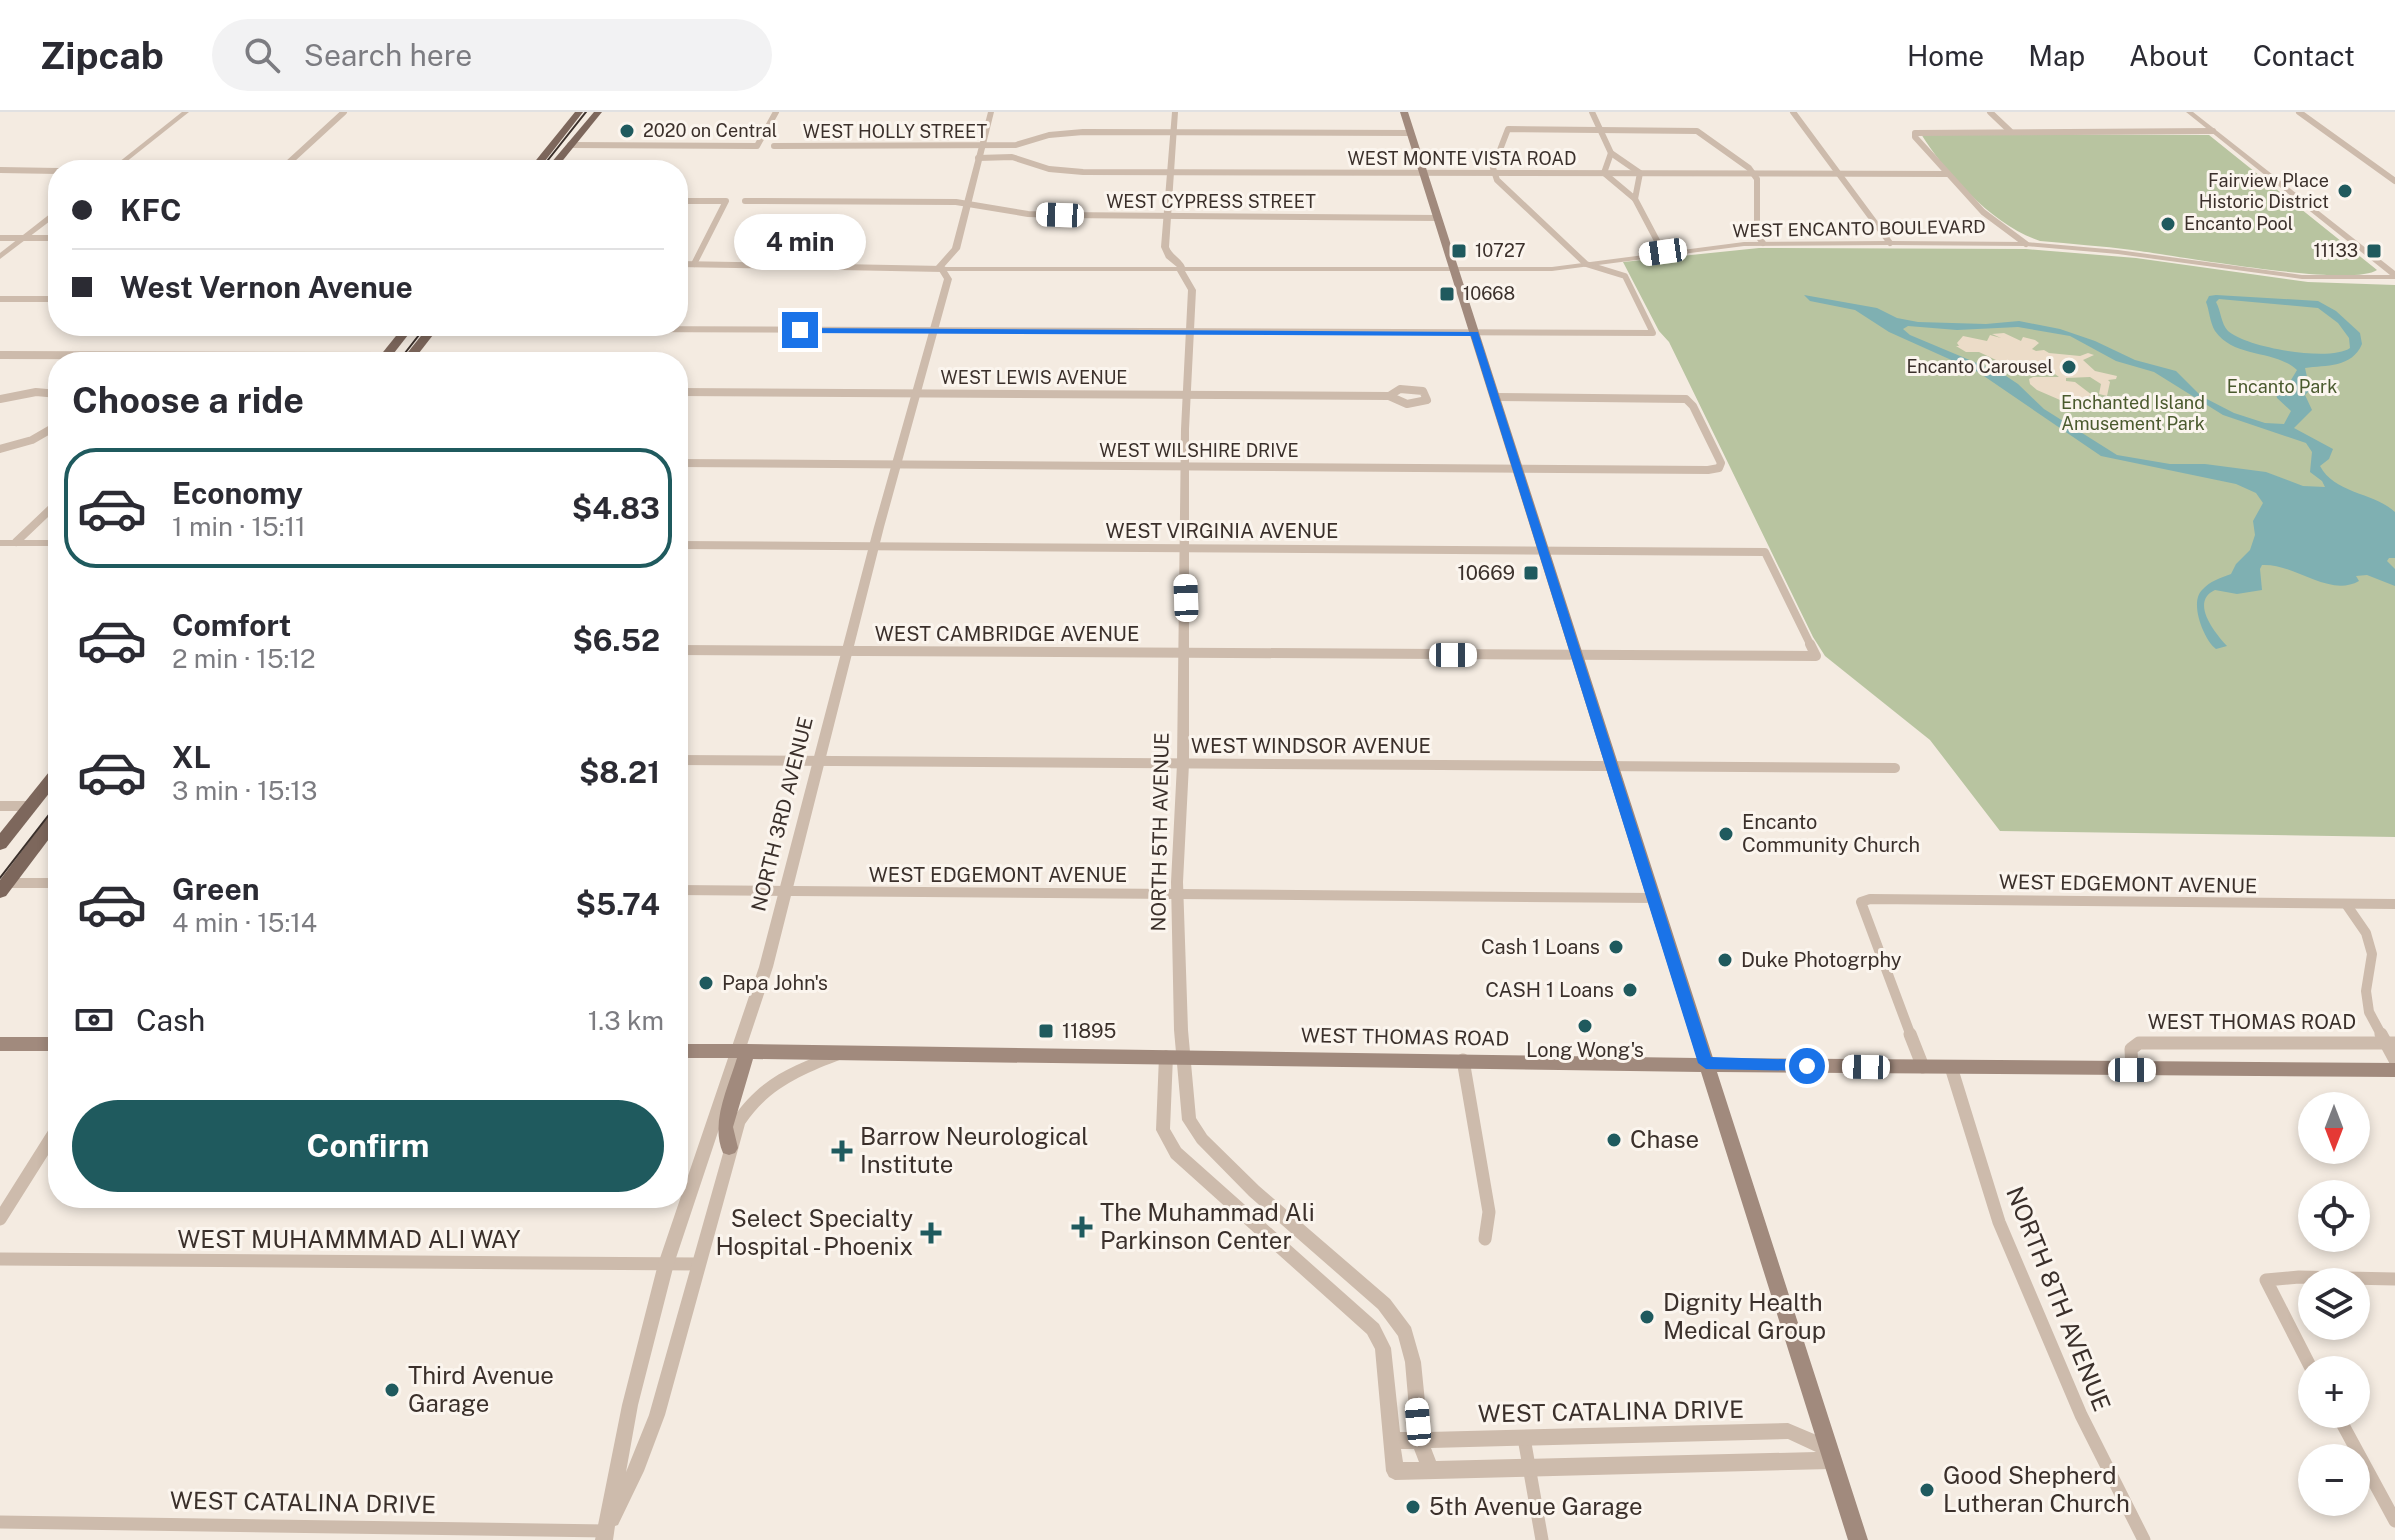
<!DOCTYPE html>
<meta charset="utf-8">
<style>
:root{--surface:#fff;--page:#f2f2f3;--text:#2b2b33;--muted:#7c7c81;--line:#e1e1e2;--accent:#1f5a5e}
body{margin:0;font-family:"Public Sans",sans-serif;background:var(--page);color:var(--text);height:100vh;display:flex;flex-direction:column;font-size:30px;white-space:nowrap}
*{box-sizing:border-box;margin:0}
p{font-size:26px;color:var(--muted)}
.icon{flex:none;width:44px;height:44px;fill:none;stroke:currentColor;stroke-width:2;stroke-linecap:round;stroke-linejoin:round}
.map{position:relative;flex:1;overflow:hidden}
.panel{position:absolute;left:48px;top:240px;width:640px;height:856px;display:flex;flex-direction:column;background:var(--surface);border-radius:32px;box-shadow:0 4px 12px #0003}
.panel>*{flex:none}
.banner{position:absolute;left:48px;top:48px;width:640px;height:176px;border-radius:32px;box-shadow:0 4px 12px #0003;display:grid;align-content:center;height:176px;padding:0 24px;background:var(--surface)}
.needle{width:52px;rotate:180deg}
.tools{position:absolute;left:2298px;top:980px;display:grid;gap:16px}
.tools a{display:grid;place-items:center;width:72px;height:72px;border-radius:50%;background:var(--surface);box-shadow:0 4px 12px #0003;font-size:40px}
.end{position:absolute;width:36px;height:36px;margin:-18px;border:10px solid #1a73e8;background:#fff;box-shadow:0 0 0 4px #fff}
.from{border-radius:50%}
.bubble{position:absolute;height:56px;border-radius:28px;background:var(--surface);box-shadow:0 4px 12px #0003;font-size:26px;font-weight:700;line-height:56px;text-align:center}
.car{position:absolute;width:24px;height:48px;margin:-24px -12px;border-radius:10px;box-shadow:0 0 6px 2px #0007;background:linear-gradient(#fff 24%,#345 0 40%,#fff 0 76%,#345 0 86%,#fff 0)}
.banner b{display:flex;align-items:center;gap:28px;height:76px;font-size:30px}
.banner b+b{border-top:2px solid var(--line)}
.banner i{width:20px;height:20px;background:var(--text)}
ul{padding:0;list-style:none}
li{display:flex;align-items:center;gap:24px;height:120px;margin:0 16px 12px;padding:0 8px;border:4px solid transparent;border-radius:32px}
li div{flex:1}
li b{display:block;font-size:30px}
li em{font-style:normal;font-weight:700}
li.selected{border-color:var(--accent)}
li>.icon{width:72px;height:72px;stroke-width:1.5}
h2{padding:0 24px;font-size:36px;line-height:96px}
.pay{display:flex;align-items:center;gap:20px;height:88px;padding:0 24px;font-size:30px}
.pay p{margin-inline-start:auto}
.cta{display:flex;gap:16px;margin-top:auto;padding:16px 24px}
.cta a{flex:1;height:92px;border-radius:48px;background:var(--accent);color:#fff;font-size:32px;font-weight:700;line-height:92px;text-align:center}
header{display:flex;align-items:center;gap:48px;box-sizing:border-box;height:112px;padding:0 40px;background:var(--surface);border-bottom:2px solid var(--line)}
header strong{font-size:38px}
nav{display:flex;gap:44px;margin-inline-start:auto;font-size:28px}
.search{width:560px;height:72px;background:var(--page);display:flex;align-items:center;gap:20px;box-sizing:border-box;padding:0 28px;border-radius:44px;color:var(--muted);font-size:30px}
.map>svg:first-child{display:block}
.green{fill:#b8c4a0}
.plaza{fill:#ecdcc8}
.water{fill:#7fb0b2;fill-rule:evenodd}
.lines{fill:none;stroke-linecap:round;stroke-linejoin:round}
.minor-far3{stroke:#cdbbac;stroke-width:6}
.minor-far2{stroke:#cdbbac;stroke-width:8}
.minor-far1{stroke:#cdbbac;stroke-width:10}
.minor{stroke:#cdbbac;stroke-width:13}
.tertiary{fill:#cdbbac;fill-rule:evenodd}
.secondary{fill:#a18a7d;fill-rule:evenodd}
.primary{fill:#7d675c;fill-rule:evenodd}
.tram{stroke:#3b302b;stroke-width:2}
.route{fill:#1a73e8}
.poi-dot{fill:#1f5a5e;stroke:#fbf5ee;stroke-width:3}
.labels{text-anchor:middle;stroke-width:6;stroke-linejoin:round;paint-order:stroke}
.far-poi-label{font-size:18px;fill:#3b302b;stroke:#fbf5ee;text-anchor:start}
.far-street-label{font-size:18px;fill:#3b302b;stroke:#fbf5ee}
.far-park-label{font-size:18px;fill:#4a5a2e;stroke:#fbf5ee}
.street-label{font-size:20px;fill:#3b302b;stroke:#fbf5ee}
.poi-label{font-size:20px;fill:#3b302b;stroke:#fbf5ee;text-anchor:start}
.near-poi-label{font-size:24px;fill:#3b302b;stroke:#fbf5ee;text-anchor:start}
.near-street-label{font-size:24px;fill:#3b302b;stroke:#fbf5ee}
</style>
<header>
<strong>Zipcab</strong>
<div class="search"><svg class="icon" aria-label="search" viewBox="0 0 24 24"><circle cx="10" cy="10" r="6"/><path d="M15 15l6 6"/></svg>Search here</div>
<nav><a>Home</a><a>Map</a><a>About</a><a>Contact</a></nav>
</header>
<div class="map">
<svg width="2395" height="1428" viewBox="0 0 2395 1428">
<rect width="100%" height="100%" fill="#f4ebe1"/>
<!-- green -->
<g class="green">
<path d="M 1921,22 L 2209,23 L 2377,158 C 2351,176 2173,143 2132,138 C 2102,134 2071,132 2040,129 C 1994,114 1946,62 1921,22 Z"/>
<path d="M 1759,136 L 2026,137 L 2136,146 L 2308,170 L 2395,173 L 2395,725 L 2000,719 L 1930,628 L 1825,544 L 1813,525 L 1669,230 L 1659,219 L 1623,150 Z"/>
</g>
<!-- plaza -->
<path class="plaza" d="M 2004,221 L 2021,229 L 2023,225 L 2035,228 L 2039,231 L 2032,237 L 2036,239 L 2044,238 L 2049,241 L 2080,244 L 2088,241 L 2094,243 L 2083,248 L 2095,259 L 2117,264 L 2116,267 L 2108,268 L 2110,270 L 2107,284 L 2099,282 L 2101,272 L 2090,265 L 2066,266 L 2066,269 L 2075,270 L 2092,283 L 2067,291 L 2037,278 L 2030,272 L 2029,267 L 2033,265 L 2059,265 L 2044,254 L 2029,253 L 2031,258 L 2021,254 L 2013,256 L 1979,240 L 1966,240 L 1956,234 L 1959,234 L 1957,231 L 1963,224 L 1987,229 L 1990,223 L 2001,226 L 1992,222 Z"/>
<!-- water -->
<path class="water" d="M 1804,183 L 1877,196 L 1897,206 L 1918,210 L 1986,212 L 2019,209 L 2060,217 L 2095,229 L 2135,248 L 2176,259 L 2201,284 L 2234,301 L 2265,311 L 2284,312 L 2291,299 L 2277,286 L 2275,275 L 2291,268 L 2297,258 C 2274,237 2235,247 2215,219 C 2210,211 2209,197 2206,190 L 2209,184 L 2216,183 L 2318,189 L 2336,199 L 2360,221 L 2362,232 C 2352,256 2326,253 2305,256 L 2310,278 L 2305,283 L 2312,298 L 2294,316 L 2333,337 L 2329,347 L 2320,354 C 2335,382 2373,380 2395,400 L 2395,446 L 2389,446 L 2387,449 L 2395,457 L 2395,474 L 2367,463 L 2356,464 L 2359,469 C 2329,486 2295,451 2262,453 L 2260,457 L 2262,478 L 2237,482 L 2215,478 C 2189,490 2216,522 2227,534 L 2216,537 C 2204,528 2189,491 2202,478 C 2210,469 2220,466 2231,462 L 2236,452 L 2250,438 L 2255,423 L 2253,409 L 2263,391 L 2256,381 L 2236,372 L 2101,344 L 1978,260 L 1889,220 L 1855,198 L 1810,189 ZM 2219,187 L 2318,196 L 2338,211 L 2349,226 L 2350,236 C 2331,250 2247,236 2228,219 C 2221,212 2221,199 2216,190 ZM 1908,214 L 1957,218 L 2018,215 L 2070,224 L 2116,249 L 2154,260 L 2223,303 L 2306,331 L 2312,340 L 2310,360 L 2322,369 L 2325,375 L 2303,374 L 2266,360 L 2205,352 L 2170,352 L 2117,343 L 2044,297 L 2018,272 L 2003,262 L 1910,223 L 1903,217 Z"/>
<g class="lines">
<!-- minor-far3 -->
<g class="minor-far3">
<path d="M 1592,0 L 1611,41 L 1640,61 L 1635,87"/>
<path d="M 1793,0 L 1890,131"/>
<path d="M 1990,0 L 2010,19"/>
<path d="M 2299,0 L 2395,69"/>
<path d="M 570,33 L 757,34 L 776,0"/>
<path d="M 774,34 L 1016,33 L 1049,23 L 1083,20 L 1411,21"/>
<path d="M 1611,41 L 1604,61 L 1635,87 L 1663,140"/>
<path d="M 978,46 L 1012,45 L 1049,57 L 1083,60 L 1948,62"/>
<path d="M 116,55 L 534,57"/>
<path d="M 284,55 L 344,0"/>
<path d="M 0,58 L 58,59"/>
<path d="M 678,89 L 726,89 L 694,152"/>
<path d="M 745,89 L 956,90 L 1028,102 L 1060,103 L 1438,106"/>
<path d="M 0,126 L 58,126"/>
<path d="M 2026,132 L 1983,100 L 1915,25 L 1915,21 L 2213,19"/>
<path d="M 678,152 L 943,157"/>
<path d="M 0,187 L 58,187"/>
<path d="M 434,216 L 589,217"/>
<path d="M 610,217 L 1653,221 L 1625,164 L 1586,152 L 1497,68 L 1493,56 L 1508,17 L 1697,19 L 1749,56 L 1757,67 L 1757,123 L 1763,131"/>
</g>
<!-- minor-far2 -->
<g class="minor-far2">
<path d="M 0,243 L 385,244"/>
<path d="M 1400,277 L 1423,279 L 1427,288 L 1407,292 L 1389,284 Z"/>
<path d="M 678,280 L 1389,284"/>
<path d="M 0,287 L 36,280 L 58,282"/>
<path d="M 0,337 L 32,328 L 58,313"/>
<path d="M 678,351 L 1708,358 L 1719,356 L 1721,351 L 1693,294 L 1686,287 L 1495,285"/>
<path d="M 16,430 L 58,390"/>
<path d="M 678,433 L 1765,440 L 1811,534"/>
</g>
<!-- minor-far1 -->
<g class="minor-far1">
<path d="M 678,538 L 1816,544 L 1810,532"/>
<path d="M 678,648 L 1895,656"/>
<path d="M 0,694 L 30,694"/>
<path d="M 7,771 L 58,771"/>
<path d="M 678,778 L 1654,786"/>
<path d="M 2346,792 L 2366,821 L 2372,842 L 2366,879 L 2369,900 L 2382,924"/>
<path d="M 1911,924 L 1861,790 L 1870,787 L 2395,792"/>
</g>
<!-- minor -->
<g class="minor">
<path d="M 1910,922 L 1923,955"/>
<path d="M 2381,922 L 2395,948"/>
<path d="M 1463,948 L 1489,1100 L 1485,1127"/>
<path d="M 1951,955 L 1999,1110 L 2081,1303 L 2144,1428"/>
<path d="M 2132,958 L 2131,937 L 2139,931 L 2395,931"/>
<path d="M 0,1107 L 58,1015"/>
<path d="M 0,1147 L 698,1152"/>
<path d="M 2312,1258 L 2266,1168 L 2299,1165 L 2395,1167"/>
<path d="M 2337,1302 L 2395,1409"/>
<path d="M 1524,1326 L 1542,1428"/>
<path d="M 0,1410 L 606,1419"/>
</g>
<!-- tertiary -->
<g class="tertiary">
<path d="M 182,0 L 189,0 L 116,58 L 109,58 Z"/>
<path d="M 988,0 L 994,0 L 960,137 L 944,155 L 1177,155 L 1166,146 L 1161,135 L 1172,0 L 1178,0 L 1169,135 C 1172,143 1182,147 1185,155 L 1552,155 L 1744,130 L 1890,129 L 2026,130 L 2118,138 L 2302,163 L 2390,163 L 2186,0 L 2193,0 L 2395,159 L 2395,167 L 2302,167 L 2118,142 L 2026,134 L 1890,133 L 1744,134 L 1552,159 L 1185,159 L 1196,178 L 1189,317 L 1189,652 L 1183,770 L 1188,918 L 1196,1006 L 1207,1023 L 1259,1074 L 1390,1187 L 1411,1215 L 1421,1250 L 1428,1320 L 1788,1311 L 1833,1330 L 1835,1336 L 1834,1341 L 1837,1342 L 1840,1348 L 1837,1354 L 1831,1357 L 1395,1368 L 1389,1365 L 1386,1359 L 1375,1237 L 1367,1222 L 1171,1046 L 1156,1018 L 1159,944 L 1161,940 L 1166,938 L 1171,940 L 1173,944 L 1170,1017 L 1181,1036 L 1379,1212 L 1391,1236 L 1400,1320 L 1411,1320 L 1405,1250 L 1398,1224 L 1378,1197 L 1249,1084 L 1197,1031 L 1182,1008 L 1174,918 L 1171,770 L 1177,652 L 1181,317 L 1188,178 L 1177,159 L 947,159 L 952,167 L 884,415 L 773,855 L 674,1152 L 638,1293 L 626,1360 L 649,1303 L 733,1006 C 760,966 793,953 837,937 L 842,939 L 844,943 L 842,947 C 803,962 769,976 745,1012 L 665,1303 L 644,1359 L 618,1413 L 615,1414 L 613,1428 L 595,1428 L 622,1293 L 658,1152 L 759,855 L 874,415 L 944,167 L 936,154 L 952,136 ZM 1788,1327 L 1816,1340 L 1436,1349 L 1431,1336 ZM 1401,1337 L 1414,1337 L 1419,1350 L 1403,1350 Z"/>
<path d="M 55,98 L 58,98 L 58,103 L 0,147 L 0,141 Z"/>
<rect x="0" y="428" width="58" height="6"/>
</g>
<!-- secondary -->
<g class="secondary">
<path d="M 1400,0 L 1408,0 L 1713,946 L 2395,951 L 2395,965 L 1717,960 L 1868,1428 L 1848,1428 L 1701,960 L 753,947 L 733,1015 L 738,1036 L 735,1041 L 729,1043 L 723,1041 C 710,1011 728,976 737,946 L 678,946 L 678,932 L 747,932 L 1697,946 Z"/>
<rect x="0" y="925" width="58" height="14"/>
</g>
<!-- primary -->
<g class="primary">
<path d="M 575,0 L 583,0 L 538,58 L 528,58 Z"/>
<path d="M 594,0 L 602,0 L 555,58 L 545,58 Z"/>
<path d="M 404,214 L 415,214 L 387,250 L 375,250 Z"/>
<path d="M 429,214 L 440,214 L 412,250 L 400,250 Z"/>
<path d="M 58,654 L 58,670 L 6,736 L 0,738 L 0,721 L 53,655 Z"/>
<path d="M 58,697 L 58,715 L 6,784 L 0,786 L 0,768 L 52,699 Z"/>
</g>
<!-- tram -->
<g class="tram">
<path d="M 540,58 L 586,0"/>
<path d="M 398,250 L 426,214"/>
<path d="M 0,766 L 58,691"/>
</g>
</g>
<!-- route -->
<path class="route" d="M 797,216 L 1478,220 L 1711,945 L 1807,948 L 1813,950 L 1813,959 L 1706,957 L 1698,951 L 1471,224 L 800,221 Z"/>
<!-- markers -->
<g class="poi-dot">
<circle cx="627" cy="19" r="8"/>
<circle cx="2345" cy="79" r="8"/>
<circle cx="2168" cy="112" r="8"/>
<rect x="1451" y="131" width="16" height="16" rx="4"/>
<rect x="2366" y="131" width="16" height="16" rx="4"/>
<rect x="1439" y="174" width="16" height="16" rx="4"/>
<circle cx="2069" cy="255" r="8"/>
<rect x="1523" y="453" width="16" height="16" rx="4"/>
<circle cx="1726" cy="722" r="8"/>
<circle cx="1616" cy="835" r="8"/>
<circle cx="1725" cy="848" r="8"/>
<circle cx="706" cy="871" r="8"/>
<circle cx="1630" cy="878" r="8"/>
<circle cx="1585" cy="914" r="8"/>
<rect x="1038" y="911" width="16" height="16" rx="4"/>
<circle cx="1614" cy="1028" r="8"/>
<path d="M838 1027h8v8h8v8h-8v8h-8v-8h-8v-8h8z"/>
<path d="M1078 1103h8v8h8v8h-8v8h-8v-8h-8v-8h8z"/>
<path d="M927 1109h8v8h8v8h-8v8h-8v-8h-8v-8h8z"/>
<circle cx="1647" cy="1205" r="8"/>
<circle cx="392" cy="1278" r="8"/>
<circle cx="1927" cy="1378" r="8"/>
<circle cx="1413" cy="1395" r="8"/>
</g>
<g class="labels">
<!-- far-poi labels -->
<g class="far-poi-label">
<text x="643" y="25">2020 on Central</text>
<text x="2329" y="75" text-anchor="end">Fairview Place<tspan x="2329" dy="21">Historic District</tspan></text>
<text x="2184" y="118">Encanto Pool</text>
<text x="1475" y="145">10727</text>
<text x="2358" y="145" text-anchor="end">11133</text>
<text x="1463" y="188">10668</text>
<text x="2053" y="261" text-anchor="end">Encanto Carousel</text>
</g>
<!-- far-street labels -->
<g class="far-street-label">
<text x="895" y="26">WEST HOLLY STREET</text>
<text x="1462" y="53">WEST MONTE VISTA ROAD</text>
<text x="1211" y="96">WEST CYPRESS STREET</text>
<text transform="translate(1859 117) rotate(-1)" y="6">WEST ENCANTO BOULEVARD</text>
<text x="1034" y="272">WEST LEWIS AVENUE</text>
<text x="1199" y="345">WEST WILSHIRE DRIVE</text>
</g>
<!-- far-park labels -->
<g class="far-park-label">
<text x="2282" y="281">Encanto Park</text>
<text x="2133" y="297">Enchanted Island<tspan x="2133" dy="21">Amusement Park</tspan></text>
</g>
<!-- street labels -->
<g class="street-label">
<text x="1222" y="426">WEST VIRGINIA AVENUE</text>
<text x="1007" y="529">WEST CAMBRIDGE AVENUE</text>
<text x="1311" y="641">WEST WINDSOR AVENUE</text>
<text transform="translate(782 702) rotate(-76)" y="7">NORTH 3RD AVENUE</text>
<text transform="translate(1160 720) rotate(-89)" y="7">NORTH 5TH AVENUE</text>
<text x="998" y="770">WEST EDGEMONT AVENUE</text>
<text transform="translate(2128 772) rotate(1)" y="7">WEST EDGEMONT AVENUE</text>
<text x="2252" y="917">WEST THOMAS ROAD</text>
<text transform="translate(1405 925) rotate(1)" y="7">WEST THOMAS ROAD</text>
</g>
<!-- poi labels -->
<g class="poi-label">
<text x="1515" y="468" text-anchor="end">10669</text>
<text x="1742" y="717">Encanto<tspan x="1742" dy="23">Community Church</tspan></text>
<text x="1600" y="842" text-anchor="end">Cash 1 Loans</text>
<text x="1741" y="855">Duke Photogrphy</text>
<text x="722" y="878">Papa John's</text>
<text x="1614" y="885" text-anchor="end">CASH 1 Loans</text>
<text x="1062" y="926">11895</text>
<text x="1585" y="945" text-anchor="middle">Long Wong's</text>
</g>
<!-- near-poi labels -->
<g class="near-poi-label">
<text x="860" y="1033">Barrow Neurological<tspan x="860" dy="28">Institute</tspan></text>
<text x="1630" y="1036">Chase</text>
<text x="1100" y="1109">The Muhammad Ali<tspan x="1100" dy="28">Parkinson Center</tspan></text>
<text x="913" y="1115" text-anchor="end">Select Specialty<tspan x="913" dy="28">Hospital - Phoenix</tspan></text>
<text x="1663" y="1199">Dignity Health<tspan x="1663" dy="28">Medical Group</tspan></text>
<text x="408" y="1272">Third Avenue<tspan x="408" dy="28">Garage</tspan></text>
<text x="1943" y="1372">Good Shepherd<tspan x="1943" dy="28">Lutheran Church</tspan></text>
<text x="1429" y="1403">5th Avenue Garage</text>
</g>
<!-- near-street labels -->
<g class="near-street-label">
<text x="349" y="1136">WEST MUHAMMMAD ALI WAY</text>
<text transform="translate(2058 1187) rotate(68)" y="8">NORTH 8TH AVENUE</text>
<text transform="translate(1611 1300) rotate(-1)" y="8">WEST CATALINA DRIVE</text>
<text transform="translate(303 1391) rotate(1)" y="8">WEST CATALINA DRIVE</text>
</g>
</g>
</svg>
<div class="tools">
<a><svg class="needle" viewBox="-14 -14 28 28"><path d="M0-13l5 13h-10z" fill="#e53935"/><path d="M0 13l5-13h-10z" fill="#7c7c81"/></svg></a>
<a><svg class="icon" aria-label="locate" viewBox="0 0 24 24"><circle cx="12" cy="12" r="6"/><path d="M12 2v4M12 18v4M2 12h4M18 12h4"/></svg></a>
<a><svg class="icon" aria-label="layers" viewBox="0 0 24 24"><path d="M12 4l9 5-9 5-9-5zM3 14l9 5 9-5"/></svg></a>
<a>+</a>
<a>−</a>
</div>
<i class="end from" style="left:1807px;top:954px"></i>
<i class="end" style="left:800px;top:218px"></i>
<div class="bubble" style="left:734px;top:102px;width:132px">4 min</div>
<i class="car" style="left:1060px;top:103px;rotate:272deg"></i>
<i class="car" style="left:1663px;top:140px;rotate:262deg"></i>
<i class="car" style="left:1186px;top:486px;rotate:358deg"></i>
<i class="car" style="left:1453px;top:543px;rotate:90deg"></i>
<i class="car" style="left:1866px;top:955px;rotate:271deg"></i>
<i class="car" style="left:2132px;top:958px;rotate:90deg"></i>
<i class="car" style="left:1418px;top:1310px;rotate:355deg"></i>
<div class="banner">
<b><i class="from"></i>KFC</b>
<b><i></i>West Vernon Avenue</b>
</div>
<section class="panel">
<h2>Choose a ride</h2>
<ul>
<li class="selected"><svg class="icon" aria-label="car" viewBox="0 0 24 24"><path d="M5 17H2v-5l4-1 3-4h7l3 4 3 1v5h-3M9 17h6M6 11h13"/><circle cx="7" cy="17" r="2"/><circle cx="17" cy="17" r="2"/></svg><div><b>Economy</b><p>1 min · 15:11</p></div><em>$4.83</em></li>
<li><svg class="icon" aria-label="car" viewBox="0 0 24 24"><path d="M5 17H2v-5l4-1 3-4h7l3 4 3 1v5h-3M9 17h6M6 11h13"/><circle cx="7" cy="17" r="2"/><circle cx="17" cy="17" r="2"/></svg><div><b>Comfort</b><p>2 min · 15:12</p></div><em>$6.52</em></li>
<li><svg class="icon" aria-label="car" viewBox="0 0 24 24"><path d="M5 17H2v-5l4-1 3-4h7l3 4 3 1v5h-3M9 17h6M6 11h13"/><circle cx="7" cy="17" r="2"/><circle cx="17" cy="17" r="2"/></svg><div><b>XL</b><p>3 min · 15:13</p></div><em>$8.21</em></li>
<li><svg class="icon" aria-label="car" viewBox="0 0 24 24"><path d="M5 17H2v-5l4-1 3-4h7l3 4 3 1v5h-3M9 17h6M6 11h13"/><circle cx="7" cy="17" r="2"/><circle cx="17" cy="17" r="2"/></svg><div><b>Green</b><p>4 min · 15:14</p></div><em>$5.74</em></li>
</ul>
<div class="pay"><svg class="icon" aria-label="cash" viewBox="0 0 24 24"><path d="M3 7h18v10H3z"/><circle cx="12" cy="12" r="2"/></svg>Cash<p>1.3 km</p></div>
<div class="cta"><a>Confirm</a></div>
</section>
</div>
